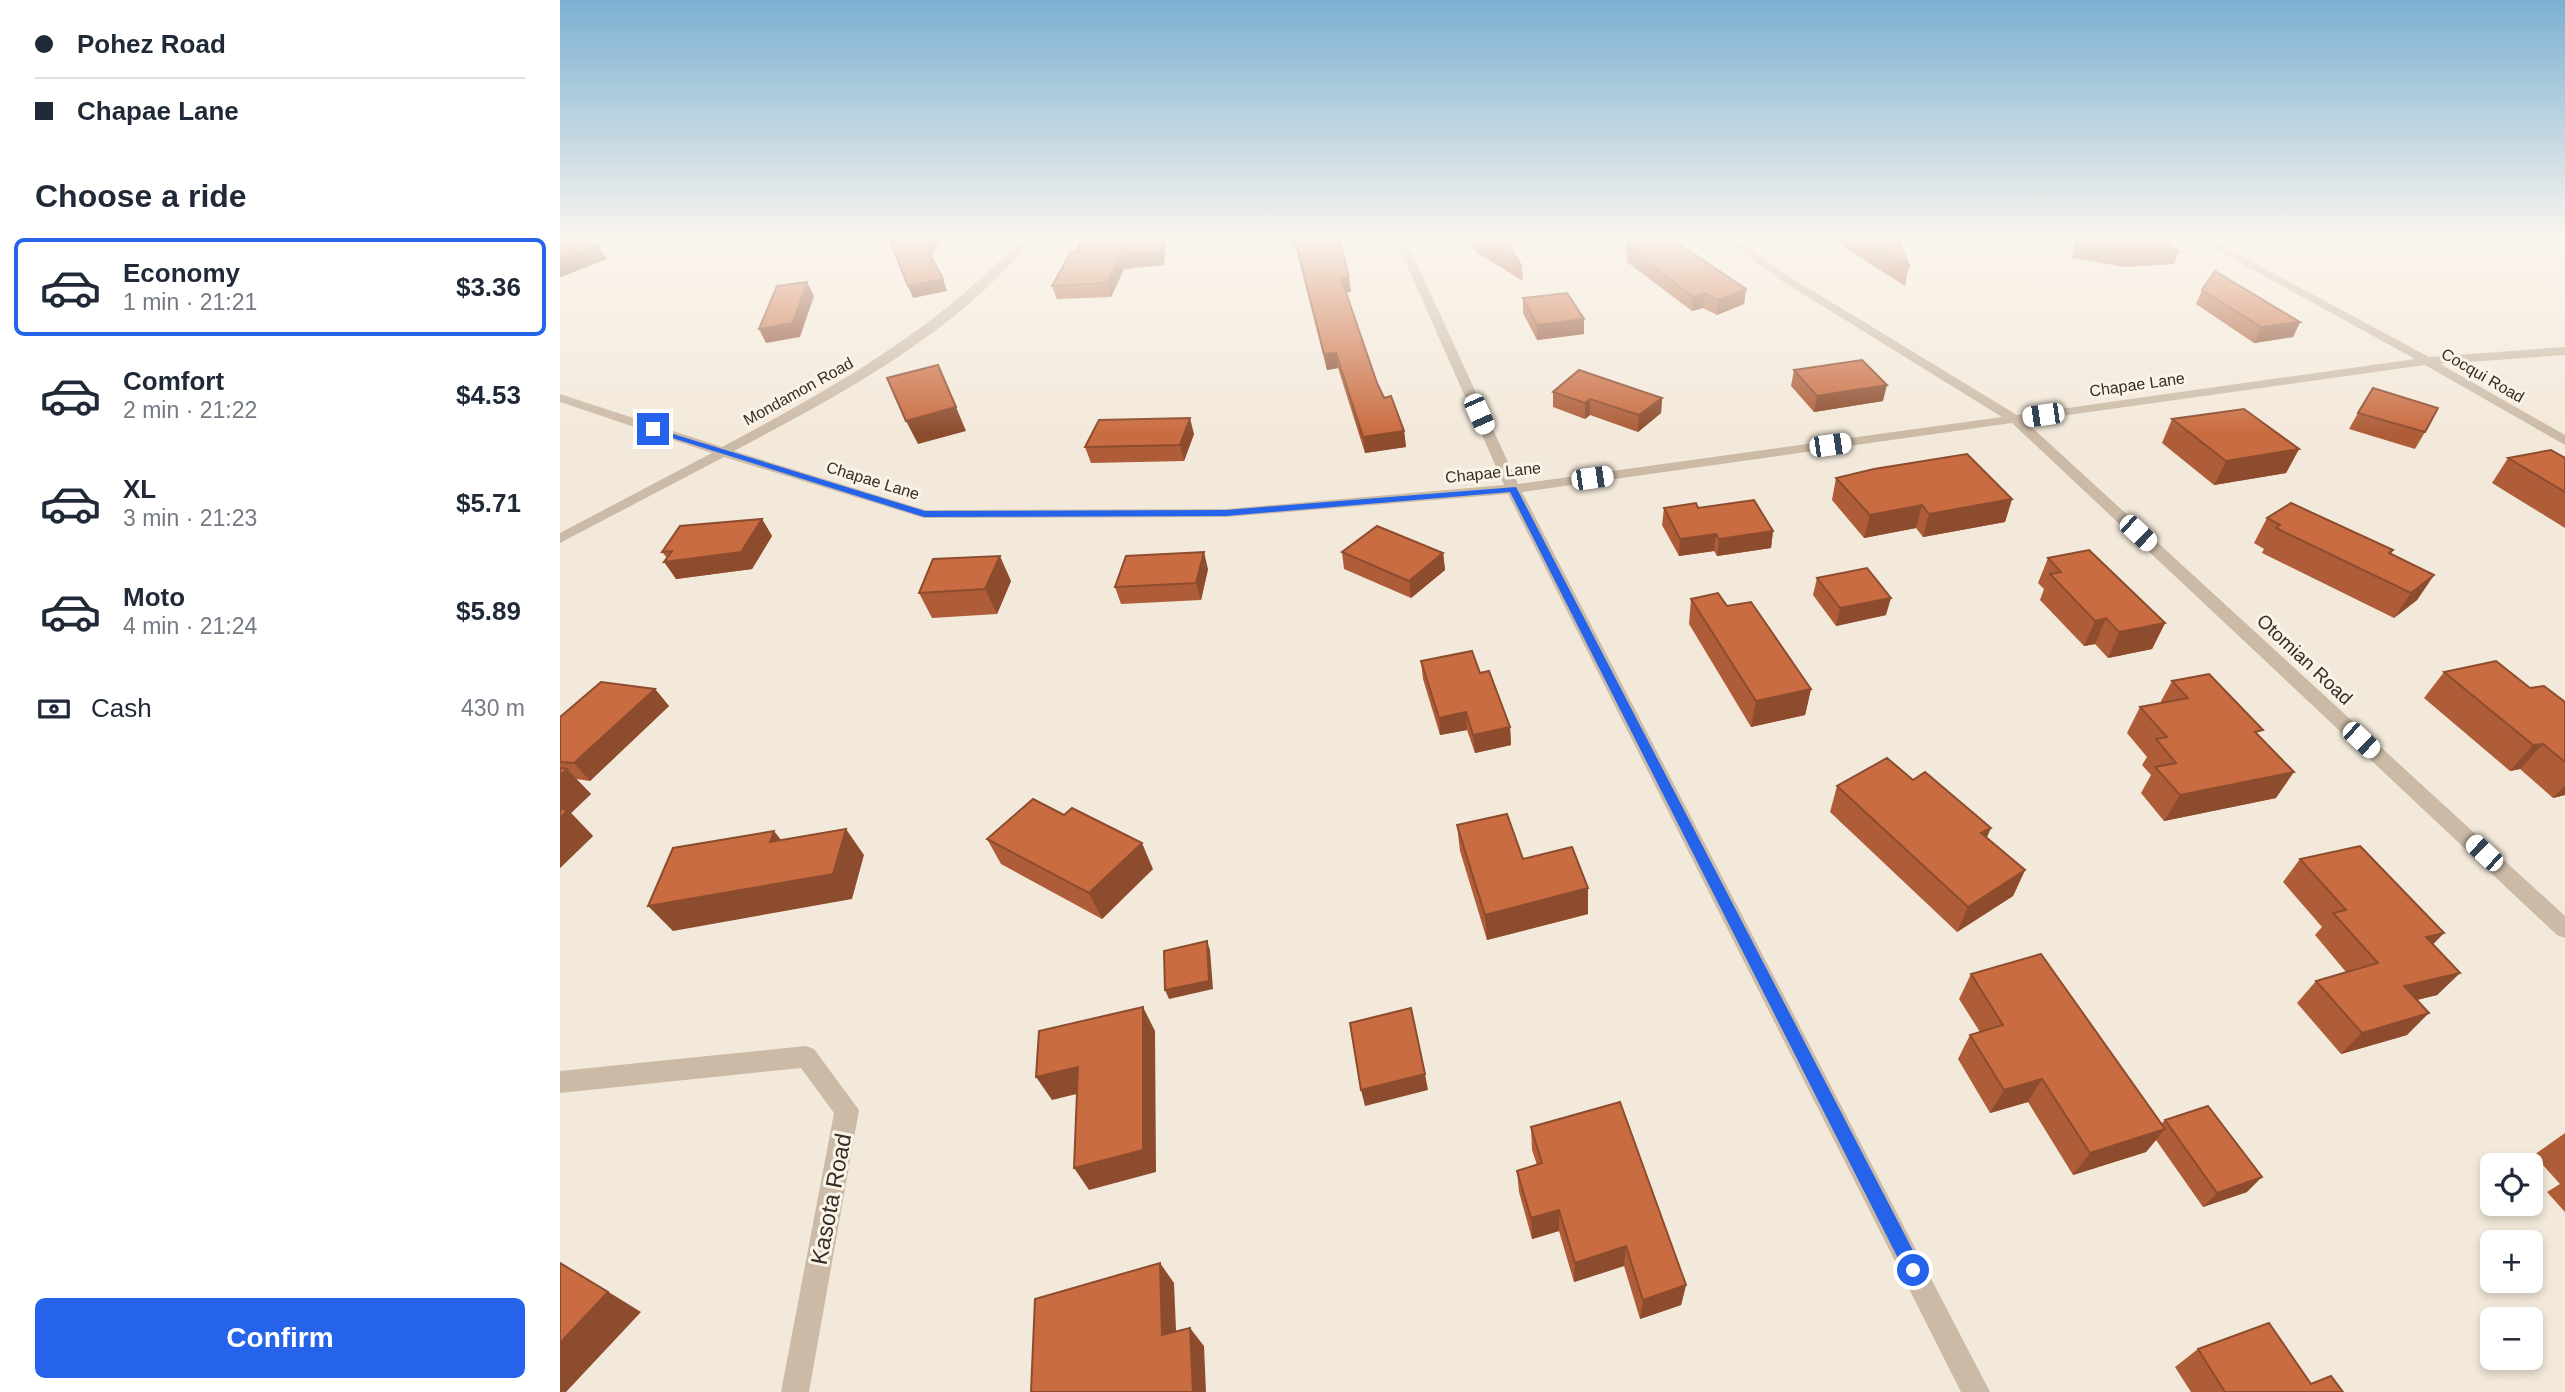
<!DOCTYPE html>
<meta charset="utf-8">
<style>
:root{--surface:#fff;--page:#f2f2f3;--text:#1f2937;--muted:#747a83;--line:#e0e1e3;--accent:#2563eb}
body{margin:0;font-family:Helvetica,sans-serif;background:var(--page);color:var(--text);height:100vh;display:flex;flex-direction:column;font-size:26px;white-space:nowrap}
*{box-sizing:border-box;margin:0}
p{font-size:23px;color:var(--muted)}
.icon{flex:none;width:38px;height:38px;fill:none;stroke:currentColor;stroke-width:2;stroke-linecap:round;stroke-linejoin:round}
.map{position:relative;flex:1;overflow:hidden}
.drawer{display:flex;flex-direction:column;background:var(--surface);width:560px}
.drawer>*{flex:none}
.guide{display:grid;align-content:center;height:154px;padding:0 35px;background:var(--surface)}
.buttons{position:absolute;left:1920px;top:1153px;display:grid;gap:14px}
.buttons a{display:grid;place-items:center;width:63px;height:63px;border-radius:10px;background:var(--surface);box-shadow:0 4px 10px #0003;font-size:35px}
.end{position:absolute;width:32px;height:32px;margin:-16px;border:9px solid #2563eb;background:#fff;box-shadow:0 0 0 4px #fff}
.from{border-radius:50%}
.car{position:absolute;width:21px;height:42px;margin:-21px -10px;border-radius:9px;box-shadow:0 0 5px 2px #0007;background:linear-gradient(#fff 24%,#345 0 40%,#fff 0 76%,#345 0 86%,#fff 0)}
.guide b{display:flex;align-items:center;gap:24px;height:66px;font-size:26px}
.guide b+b{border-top:2px solid var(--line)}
.guide i{width:18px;height:18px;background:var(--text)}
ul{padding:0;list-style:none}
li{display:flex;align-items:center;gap:21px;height:98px;margin:0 14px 10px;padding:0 21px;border:4px solid transparent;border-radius:10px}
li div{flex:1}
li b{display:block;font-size:26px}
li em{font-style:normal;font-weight:700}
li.current{border-color:var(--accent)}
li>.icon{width:63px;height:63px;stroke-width:1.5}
h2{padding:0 35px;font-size:32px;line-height:84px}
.pay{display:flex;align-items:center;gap:18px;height:77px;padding:0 35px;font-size:26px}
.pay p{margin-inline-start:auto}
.button{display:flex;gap:14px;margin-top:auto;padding:14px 35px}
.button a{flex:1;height:80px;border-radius:10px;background:var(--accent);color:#fff;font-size:28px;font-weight:700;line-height:80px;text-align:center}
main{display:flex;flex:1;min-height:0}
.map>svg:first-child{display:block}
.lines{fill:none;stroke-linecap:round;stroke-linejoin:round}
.minor{fill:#cbbaa6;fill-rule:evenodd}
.wall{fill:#ae5d38}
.shaded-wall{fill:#8d4c2e}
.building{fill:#ca6c41;stroke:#8d4c2e;stroke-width:2}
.route{fill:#2563eb}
.labels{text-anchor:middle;stroke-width:6;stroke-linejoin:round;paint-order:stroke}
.far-street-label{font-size:16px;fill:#372d27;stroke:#faf3e7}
.street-label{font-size:19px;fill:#372d27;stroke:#faf3e7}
.near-street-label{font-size:23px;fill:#372d27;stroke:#faf3e7}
</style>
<main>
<section class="drawer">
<div class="guide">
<b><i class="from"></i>Pohez Road</b>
<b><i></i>Chapae Lane</b>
</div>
<h2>Choose a ride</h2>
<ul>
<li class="current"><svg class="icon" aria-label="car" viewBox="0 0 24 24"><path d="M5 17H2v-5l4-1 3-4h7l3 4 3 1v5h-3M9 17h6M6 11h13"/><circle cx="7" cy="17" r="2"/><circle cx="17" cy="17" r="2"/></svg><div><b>Economy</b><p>1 min · 21:21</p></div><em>$3.36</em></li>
<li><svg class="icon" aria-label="car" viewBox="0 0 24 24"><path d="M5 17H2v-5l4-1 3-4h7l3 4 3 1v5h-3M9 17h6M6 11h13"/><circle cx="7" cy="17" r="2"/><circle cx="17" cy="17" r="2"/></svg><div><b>Comfort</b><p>2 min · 21:22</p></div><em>$4.53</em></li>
<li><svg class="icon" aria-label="car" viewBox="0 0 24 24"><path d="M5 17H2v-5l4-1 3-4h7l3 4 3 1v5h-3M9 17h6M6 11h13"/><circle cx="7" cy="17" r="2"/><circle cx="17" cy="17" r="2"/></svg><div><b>XL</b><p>3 min · 21:23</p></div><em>$5.71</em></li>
<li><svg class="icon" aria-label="car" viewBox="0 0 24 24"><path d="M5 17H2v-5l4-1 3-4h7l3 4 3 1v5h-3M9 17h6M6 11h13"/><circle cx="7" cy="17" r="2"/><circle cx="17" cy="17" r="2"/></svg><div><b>Moto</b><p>4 min · 21:24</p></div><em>$5.89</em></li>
</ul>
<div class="pay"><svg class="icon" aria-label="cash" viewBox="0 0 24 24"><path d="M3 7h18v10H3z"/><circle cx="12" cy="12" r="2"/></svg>Cash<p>430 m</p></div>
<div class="button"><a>Confirm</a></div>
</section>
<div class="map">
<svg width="2005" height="1392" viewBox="0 0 2005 1392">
<rect width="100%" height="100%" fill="#f3e9da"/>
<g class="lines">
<!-- minor -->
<g class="minor">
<path d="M 462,238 L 473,238 C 396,334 281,394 174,451 L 365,510 L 666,509 L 944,485 L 835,238 L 845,238 L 958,484 L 1442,417 L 1222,281 L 1162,238 L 1174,238 L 1230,277 L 1457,415 L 1855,359 L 1635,238 L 1648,238 L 1869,357 L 2005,347 L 2005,355 L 1880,364 L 2005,435 L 2005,445 L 1865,365 L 1465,421 L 2005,916 L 2005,938 L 1997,935 L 1452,423 L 962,492 L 1430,1392 L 1401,1392 L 948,494 L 666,517 L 364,518 L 164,457 L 0,543 L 0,533 L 152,453 L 0,402 L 0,394 L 162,447 C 271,389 377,330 462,238 Z"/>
<path d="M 246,1046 L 254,1049 L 299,1110 L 249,1392 L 221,1392 L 274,1113 L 241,1068 L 0,1093 L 0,1071 Z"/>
</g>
</g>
<!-- wall -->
<g class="wall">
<path d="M 522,238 L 605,238 L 604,265 L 564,269 L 551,297 L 497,299 L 492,286 L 516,252 Z"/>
<path d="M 725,238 L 779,238 L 791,292 L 786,292 L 817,383 L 844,431 L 846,447 L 805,453 L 778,368 L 767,370 L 736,249 Z"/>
<path d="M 908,238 L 945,238 L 962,267 L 963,281 L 917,253 Z"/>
<path d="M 1066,238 L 1186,289 L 1184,304 L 1157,315 L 1143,308 L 1132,311 L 1067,262 L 1067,253 L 1066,252 Z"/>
<path d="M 1270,238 L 1337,238 L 1349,266 L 1345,286 Z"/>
<path d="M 1513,238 L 1597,238 L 1619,251 L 1614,264 L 1566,267 L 1511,258 L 1517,241 Z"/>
<path d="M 1642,290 L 1740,322 L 1733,337 L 1694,343 L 1636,304 Z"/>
<path d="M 963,298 L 1024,334 L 977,340 L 963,313 Z"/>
<path d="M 1234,370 L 1323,401 L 1254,412 L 1231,386 Z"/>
<path d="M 993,392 L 1102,398 L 1101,413 L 1078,432 L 1030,415 L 1025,419 L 993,407 Z"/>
<path d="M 1798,413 L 1865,432 L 1855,449 L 1789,429 Z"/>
<path d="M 1612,419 L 1739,449 L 1726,473 L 1654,485 L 1602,443 Z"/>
<path d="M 634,434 L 624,461 L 531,463 L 525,447 Z"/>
<path d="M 1948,458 L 2005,458 L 2005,528 L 1932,483 Z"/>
<path d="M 1276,478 L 1452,499 L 1445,522 L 1363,537 L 1356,528 L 1304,538 L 1272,500 Z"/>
<path d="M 1104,508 L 1138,508 L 1213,531 L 1211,548 L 1157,556 L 1154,551 L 1119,556 L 1102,525 Z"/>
<path d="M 1707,518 L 1833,550 L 1831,554 L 1874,575 L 1857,600 L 1834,618 L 1702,553 L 1704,549 L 1694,543 Z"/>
<path d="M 202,519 L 212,536 L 192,569 L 116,579 L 107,558 L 102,552 Z"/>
<path d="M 782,552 L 883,553 L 885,570 L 851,598 L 784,569 Z"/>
<path d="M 1488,558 L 1605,623 L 1592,649 L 1548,658 L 1535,644 L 1524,646 L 1480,600 L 1484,589 L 1478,583 Z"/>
<path d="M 648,569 L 641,600 L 561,604 L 555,587 Z"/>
<path d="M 1257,578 L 1326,615 L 1276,626 L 1253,595 Z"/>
<path d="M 451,581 L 437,614 L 372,618 L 359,593 Z"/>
<path d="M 1131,599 L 1251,689 L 1245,715 L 1191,727 L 1129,624 Z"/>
<path d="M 861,661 L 920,673 L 950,727 L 951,745 L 915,753 L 907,730 L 880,735 L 863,679 Z"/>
<path d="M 1884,672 L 1970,688 L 2005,702 L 2005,795 L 1993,798 L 1960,769 L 1950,771 L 1864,698 Z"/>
<path d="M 1612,681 L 1699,736 L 1716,798 L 1604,821 L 1581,793 L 1591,775 L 1582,765 L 1587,757 L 1567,733 L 1580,707 L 1600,703 Z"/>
<path d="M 95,689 L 109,706 L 30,781 L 16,779 L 31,794 L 11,813 L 33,836 L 0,868 L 0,717 Z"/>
<path d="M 1353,780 L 1427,838 L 1465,870 L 1453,896 L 1397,932 L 1270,812 L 1277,786 Z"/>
<path d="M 897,825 L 963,859 L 1028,914 L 927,940 L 900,851 Z"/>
<path d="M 427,839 L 593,869 L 542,919 L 441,864 Z"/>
<path d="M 1740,859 L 1873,944 L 1900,973 L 1877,995 L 1857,1000 L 1847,1035 L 1781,1054 L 1737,1003 L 1756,981 L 1786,972 L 1755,935 L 1762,927 L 1723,882 Z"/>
<path d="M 1411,974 L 1601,1124 L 1605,1120 L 1687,1192 L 1643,1207 L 1596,1140 L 1586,1152 L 1513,1175 L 1468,1102 L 1430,1113 L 1398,1059 L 1410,1035 L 1420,1032 L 1399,999 Z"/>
<path d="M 971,1127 L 1126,1285 L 1121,1305 L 1080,1319 L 1064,1266 L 1014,1282 L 999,1231 L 972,1239 L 959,1192 L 957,1171 L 977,1165 L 972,1150 Z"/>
<path d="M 2005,1133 L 2005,1212 L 1987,1192 L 2000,1184 L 1974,1155 Z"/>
<path d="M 1638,1349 L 1751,1384 L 1783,1392 L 1631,1392 L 1615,1367 Z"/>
</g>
<!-- shaded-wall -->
<g class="shaded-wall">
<path d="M 372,238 L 383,238 L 371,258 L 366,247 Z"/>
<path d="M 601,238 L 605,238 L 604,265 L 564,269 L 551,297 L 547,283 L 560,256 Z"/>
<path d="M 38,245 L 47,259 L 1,277 L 0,276 L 0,260 Z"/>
<path d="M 789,277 L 791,292 L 783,293 L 781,278 Z"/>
<path d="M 383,279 L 387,291 L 353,298 L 348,286 Z"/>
<path d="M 247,282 L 254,296 L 240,337 L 206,343 L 199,329 Z"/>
<path d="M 1186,289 L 1184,304 L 1157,315 L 1158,300 Z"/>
<path d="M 1145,293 L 1143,308 L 1132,311 L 1133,297 Z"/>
<path d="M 1024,319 L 1024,334 L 977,340 L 977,325 Z"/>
<path d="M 1740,322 L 1733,337 L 1694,343 L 1701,327 Z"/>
<path d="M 776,353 L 778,368 L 767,370 L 764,354 Z"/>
<path d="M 1327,385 L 1323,401 L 1254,412 L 1257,396 Z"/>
<path d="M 1102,398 L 1101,413 L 1078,432 L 1079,415 Z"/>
<path d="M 1030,399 L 1030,415 L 1025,419 L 1025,403 Z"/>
<path d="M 396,407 L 406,431 L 358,444 L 346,421 Z"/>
<path d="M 630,418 L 634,434 L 624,461 L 620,445 Z"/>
<path d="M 844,431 L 846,447 L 805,453 L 803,437 Z"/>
<path d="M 1739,449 L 1726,473 L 1654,485 L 1666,461 Z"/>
<path d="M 1452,499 L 1445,522 L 1363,537 L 1369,514 Z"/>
<path d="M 1362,505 L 1356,528 L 1304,538 L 1310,515 Z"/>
<path d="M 202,519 L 212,536 L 192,569 L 116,579 L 104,562 Z"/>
<path d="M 1213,531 L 1211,548 L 1157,556 L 1159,539 Z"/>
<path d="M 1156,534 L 1154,551 L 1119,556 L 1120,539 Z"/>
<path d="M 644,552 L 648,569 L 641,600 L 636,583 Z"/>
<path d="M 883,553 L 885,570 L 851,598 L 849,581 Z"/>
<path d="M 440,556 L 451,581 L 437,614 L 425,589 Z"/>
<path d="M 1874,575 L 1857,600 L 1834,618 L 1851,593 Z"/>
<path d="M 1331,598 L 1326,615 L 1276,626 L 1280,608 Z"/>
<path d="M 1546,618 L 1535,644 L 1524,646 L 1535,621 Z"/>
<path d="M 1605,623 L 1592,649 L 1548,658 L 1559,632 Z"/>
<path d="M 95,689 L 109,706 L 30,781 L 14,763 Z"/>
<path d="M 1251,689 L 1245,715 L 1191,727 L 1196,701 Z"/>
<path d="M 906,712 L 907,730 L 880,735 L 879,718 Z"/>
<path d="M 950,727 L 951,745 L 915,753 L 913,735 Z"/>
<path d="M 1983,744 L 1960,769 L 1950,771 L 1973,745 Z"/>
<path d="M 7,769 L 31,794 L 11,813 L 33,836 L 0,868 L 0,775 Z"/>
<path d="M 1734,772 L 1716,798 L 1604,821 L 1620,795 Z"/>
<path d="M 2005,785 L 2005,795 L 1993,798 Z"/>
<path d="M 1431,828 L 1420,853 L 1421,833 Z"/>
<path d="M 286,829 L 304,855 L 292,899 L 113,931 L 88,906 Z"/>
<path d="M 214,831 L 234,856 L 210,842 Z"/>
<path d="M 582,843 L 593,869 L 542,919 L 529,893 Z"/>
<path d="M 1465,870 L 1453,896 L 1397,932 L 1408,907 Z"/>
<path d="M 1028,888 L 1028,914 L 927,940 L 925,915 Z"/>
<path d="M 1884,933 L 1863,955 L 1866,937 Z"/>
<path d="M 647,941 L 650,950 L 653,989 L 609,999 L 605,990 Z"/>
<path d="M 1900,973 L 1877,995 L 1823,1008 L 1844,986 Z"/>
<path d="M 583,1007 L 595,1031 L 596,1172 L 529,1190 L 514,1168 Z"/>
<path d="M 1869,1013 L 1847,1035 L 1781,1054 L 1802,1033 Z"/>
<path d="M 518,1067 L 533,1090 L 492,1100 L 476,1077 Z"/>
<path d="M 865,1074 L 868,1090 L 805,1106 L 801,1090 Z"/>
<path d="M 1482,1079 L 1468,1102 L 1430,1113 L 1444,1090 Z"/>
<path d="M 1605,1129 L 1586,1152 L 1513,1175 L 1530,1153 Z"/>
<path d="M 1702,1177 L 1687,1192 L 1643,1207 L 1657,1193 Z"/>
<path d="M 999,1210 L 999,1231 L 972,1239 L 971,1218 Z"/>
<path d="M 1066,1246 L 1064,1266 L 1014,1282 L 1015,1263 Z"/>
<path d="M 0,1262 L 81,1312 L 6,1392 L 0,1392 Z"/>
<path d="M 600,1263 L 614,1283 L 617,1353 L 602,1335 Z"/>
<path d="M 1126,1285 L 1121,1305 L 1080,1319 L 1083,1300 Z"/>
<path d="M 630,1328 L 644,1346 L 646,1392 L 633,1392 Z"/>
</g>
<!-- building -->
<g class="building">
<path d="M 0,238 L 9,238 L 38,245 L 0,260 Z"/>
<path d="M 332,238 L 372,238 L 366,247 L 383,279 L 348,286 L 330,241 Z"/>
<path d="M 522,238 L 601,238 L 601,252 L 560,256 L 547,283 L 492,286 L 511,252 L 516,252 Z"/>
<path d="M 735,238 L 779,238 L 789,277 L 781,278 L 817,383 L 824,398 L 831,396 L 844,431 L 803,437 L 776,353 L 764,354 Z"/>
<path d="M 916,238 L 945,238 L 962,267 L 916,239 Z"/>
<path d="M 1067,238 L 1110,238 L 1186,289 L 1158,300 L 1145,293 L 1133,297 L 1068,248 L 1078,246 Z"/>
<path d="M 1303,238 L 1337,238 L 1349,266 Z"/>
<path d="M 1518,238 L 1597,238 L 1619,251 L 1570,254 L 1515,245 Z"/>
<path d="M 1655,271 L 1740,322 L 1701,327 L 1642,290 Z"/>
<path d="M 247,282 L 233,323 L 199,329 L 217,286 Z"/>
<path d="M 1007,293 L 1024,319 L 977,325 L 963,298 Z"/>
<path d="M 1302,360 L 1327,385 L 1257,396 L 1234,370 Z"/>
<path d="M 378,365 L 396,407 L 346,421 L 327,378 Z"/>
<path d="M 1019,370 L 1102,398 L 1079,415 L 1030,399 L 1025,403 L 993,392 Z"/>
<path d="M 1813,388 L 1878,408 L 1865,432 L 1798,413 Z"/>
<path d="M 1684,409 L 1739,449 L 1666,461 L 1612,419 Z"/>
<path d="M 630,418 L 620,445 L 525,447 L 539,420 Z"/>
<path d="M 1991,450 L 2005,458 L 2005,492 L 1948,458 Z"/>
<path d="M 1407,454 L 1452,499 L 1369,514 L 1362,505 L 1310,515 L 1276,478 L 1314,469 Z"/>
<path d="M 1194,500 L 1213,531 L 1159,539 L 1156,534 L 1120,539 L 1104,508 L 1136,503 L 1138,508 Z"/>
<path d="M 1731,503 L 1833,550 L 1829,553 L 1874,575 L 1851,593 L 1716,528 L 1720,525 L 1707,518 Z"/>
<path d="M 202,519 L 181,552 L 104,562 L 112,551 L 102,552 L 120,526 Z"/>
<path d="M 817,526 L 883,553 L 849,581 L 782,552 Z"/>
<path d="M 1529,550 L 1605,623 L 1559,632 L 1546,618 L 1535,621 L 1490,574 L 1501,572 L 1488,558 Z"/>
<path d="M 644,552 L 636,583 L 555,587 L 566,556 Z"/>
<path d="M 440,556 L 425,589 L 359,593 L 373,559 Z"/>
<path d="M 1307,568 L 1331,598 L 1280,608 L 1257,578 Z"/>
<path d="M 1158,593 L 1167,606 L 1191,602 L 1251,689 L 1196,701 L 1131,599 Z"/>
<path d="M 912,651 L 920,673 L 929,671 L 950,727 L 913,735 L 906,712 L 879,718 L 861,661 Z"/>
<path d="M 1936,661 L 1970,688 L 1984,686 L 2005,702 L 2005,762 L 1983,744 L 1973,745 L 1884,672 Z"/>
<path d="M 1649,674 L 1703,730 L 1695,732 L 1734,772 L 1620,795 L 1595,767 L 1616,763 L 1596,739 L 1607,737 L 1580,707 L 1628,698 L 1612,681 Z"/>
<path d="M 41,682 L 95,689 L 14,763 L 0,762 L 0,717 Z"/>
<path d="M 1327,758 L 1353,780 L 1365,772 L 1431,828 L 1421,833 L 1465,870 L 1408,907 L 1277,786 Z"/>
<path d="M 0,768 L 7,769 L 0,775 Z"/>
<path d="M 473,799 L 504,815 L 512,808 L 582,843 L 529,893 L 427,839 Z"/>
<path d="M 0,809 L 8,810 L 0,818 Z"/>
<path d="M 947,814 L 963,859 L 1012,847 L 1028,888 L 925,915 L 897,825 Z"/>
<path d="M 286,829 L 273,874 L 88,906 L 113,848 L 214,831 L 210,842 Z"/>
<path d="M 1800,846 L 1884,933 L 1866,937 L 1900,973 L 1844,986 L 1869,1013 L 1802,1033 L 1756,981 L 1818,963 L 1773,913 L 1786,910 L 1740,859 Z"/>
<path d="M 647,941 L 649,981 L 605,990 L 604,951 Z"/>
<path d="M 1481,954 L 1605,1129 L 1530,1153 L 1482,1079 L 1444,1090 L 1410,1035 L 1443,1025 L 1411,974 Z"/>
<path d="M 583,1007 L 583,1150 L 514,1168 L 518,1067 L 476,1077 L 479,1031 Z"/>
<path d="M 851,1008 L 865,1074 L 801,1090 L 790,1023 Z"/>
<path d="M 1060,1102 L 1126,1285 L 1083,1300 L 1066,1246 L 1015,1263 L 999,1210 L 971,1218 L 957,1171 L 982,1163 L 971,1127 Z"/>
<path d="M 1648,1106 L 1702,1177 L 1657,1193 L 1605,1120 Z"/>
<path d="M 0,1263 L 48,1292 L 0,1343 Z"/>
<path d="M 600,1263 L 602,1335 L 630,1328 L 633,1392 L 471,1392 L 475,1299 Z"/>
<path d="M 1709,1323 L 1751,1384 L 1771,1376 L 1783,1392 L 1665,1392 L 1638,1349 Z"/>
</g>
<!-- sky -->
<linearGradient id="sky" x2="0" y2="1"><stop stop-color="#7bb0d2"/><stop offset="0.55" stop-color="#faf5ee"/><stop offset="1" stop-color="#faf5ee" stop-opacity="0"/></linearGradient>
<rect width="2005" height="433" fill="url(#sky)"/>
<!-- route -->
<path class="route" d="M 90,427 L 365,511 L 666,510 L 956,487 L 1360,1264 L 1362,1270 L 1360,1276 L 1353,1279 L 1347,1276 L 950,492 L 666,516 L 364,517 L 90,431 Z"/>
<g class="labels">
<!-- far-street labels -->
<g class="far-street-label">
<text transform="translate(1923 375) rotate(30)" y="6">Cocqui Road</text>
<text transform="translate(1577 384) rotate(-8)" y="6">Chapae Lane</text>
<text transform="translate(238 391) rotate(-29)" y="6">Mondamon Road</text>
<text transform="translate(933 472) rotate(-6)" y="6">Chapae Lane</text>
<text transform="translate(313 480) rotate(17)" y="6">Chapae Lane</text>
</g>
<!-- street labels -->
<g class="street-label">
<text transform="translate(1745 659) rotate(43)" y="7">Otomian Road</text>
</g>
<!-- near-street labels -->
<g class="near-street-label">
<text transform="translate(271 1199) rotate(-79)" y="8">Kasota Road</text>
</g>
</g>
</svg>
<div class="buttons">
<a><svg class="icon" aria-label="locate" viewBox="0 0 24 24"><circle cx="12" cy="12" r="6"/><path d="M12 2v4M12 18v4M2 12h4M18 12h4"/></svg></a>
<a>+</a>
<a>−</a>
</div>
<i class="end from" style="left:1353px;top:1270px"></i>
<i class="end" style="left:93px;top:429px"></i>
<i class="car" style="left:919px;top:414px;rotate:156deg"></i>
<i class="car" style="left:1483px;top:415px;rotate:262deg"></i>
<i class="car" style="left:1270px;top:445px;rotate:82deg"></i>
<i class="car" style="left:1032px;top:478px;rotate:82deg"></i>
<i class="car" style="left:1578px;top:533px;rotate:133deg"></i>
<i class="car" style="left:1801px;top:740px;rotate:133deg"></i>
<i class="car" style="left:1924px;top:853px;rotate:313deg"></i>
</div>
</main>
